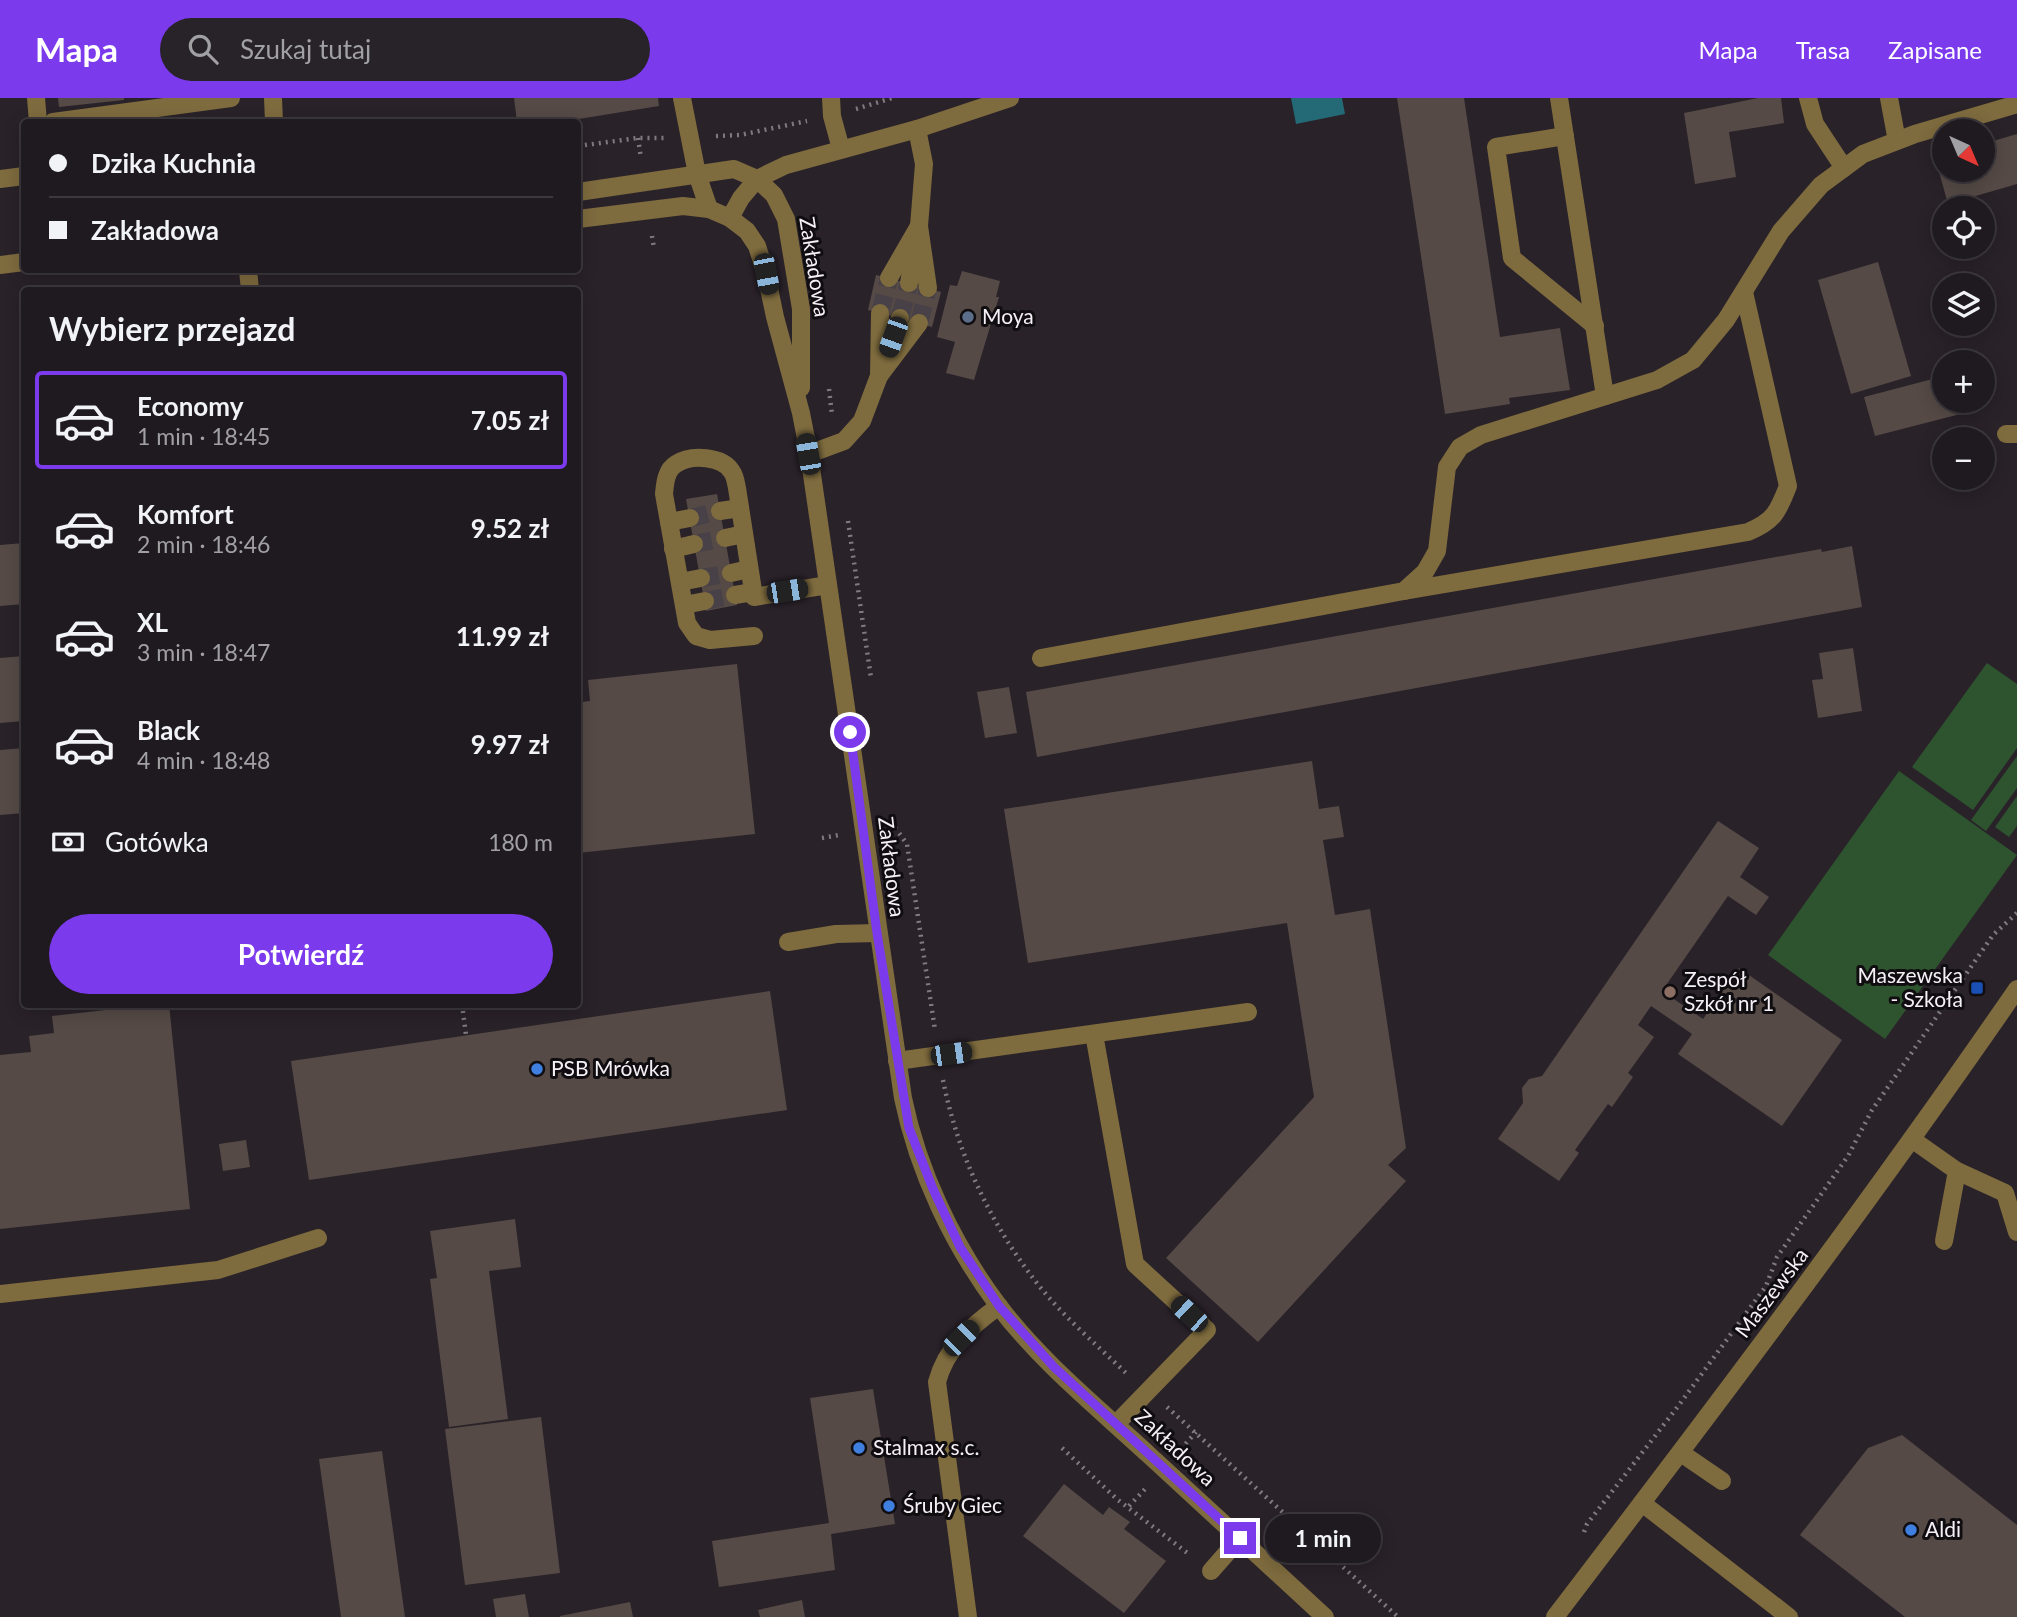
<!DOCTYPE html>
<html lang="pl">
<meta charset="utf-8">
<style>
:root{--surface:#1f1a1f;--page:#272328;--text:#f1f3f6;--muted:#a1a1a4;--line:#3c383d;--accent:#7c3aed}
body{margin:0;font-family:Lato,sans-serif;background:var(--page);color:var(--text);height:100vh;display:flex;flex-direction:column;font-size:26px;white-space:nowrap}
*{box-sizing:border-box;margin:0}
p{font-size:23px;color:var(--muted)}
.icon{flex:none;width:38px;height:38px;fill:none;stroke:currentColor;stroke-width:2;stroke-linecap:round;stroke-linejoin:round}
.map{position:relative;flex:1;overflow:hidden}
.sheet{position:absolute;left:21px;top:189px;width:560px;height:721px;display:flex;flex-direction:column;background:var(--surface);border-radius:7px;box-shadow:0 4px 18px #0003,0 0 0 2px var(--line)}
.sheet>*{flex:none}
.banner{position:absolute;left:21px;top:21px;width:560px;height:154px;border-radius:7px;box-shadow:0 4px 18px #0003,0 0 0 2px var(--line);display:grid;align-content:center;height:154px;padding:0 28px;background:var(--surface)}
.needle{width:46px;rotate:136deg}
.buttons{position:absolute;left:1932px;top:21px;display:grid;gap:14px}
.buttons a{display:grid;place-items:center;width:63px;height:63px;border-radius:50%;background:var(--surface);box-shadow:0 4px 18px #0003,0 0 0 2px var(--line);font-size:35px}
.end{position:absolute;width:32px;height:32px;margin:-16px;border:9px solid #7c3aed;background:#fff;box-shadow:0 0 0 4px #fff}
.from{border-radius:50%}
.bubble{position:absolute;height:49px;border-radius:24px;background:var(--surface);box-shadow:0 4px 18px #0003,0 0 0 2px var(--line);font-size:23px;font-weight:700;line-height:49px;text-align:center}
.car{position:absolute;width:21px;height:42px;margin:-21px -10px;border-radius:9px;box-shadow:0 0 5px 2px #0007;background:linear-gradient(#222 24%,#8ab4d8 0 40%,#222 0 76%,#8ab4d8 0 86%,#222 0)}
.banner b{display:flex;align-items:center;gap:24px;height:66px;font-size:26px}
.banner b+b{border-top:2px solid var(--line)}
.banner i{width:18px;height:18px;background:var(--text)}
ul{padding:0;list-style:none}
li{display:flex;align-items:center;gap:21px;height:98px;margin:0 14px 10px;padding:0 14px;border:4px solid transparent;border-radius:7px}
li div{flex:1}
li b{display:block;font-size:26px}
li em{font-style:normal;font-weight:700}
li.on{border-color:var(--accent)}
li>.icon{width:63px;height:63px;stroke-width:1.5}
h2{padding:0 28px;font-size:32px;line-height:84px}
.pay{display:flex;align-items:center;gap:18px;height:77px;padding:0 28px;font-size:26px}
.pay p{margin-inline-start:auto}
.primary-button{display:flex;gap:14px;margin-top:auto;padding:14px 28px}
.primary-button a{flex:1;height:80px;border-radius:42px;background:var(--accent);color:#fff;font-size:28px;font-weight:700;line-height:80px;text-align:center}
header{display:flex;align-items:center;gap:42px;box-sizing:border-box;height:98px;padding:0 35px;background:var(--accent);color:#fff}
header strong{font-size:33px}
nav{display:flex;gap:38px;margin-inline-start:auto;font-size:24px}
.search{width:490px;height:63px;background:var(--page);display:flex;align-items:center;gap:18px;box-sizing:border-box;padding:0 24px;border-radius:38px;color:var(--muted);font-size:26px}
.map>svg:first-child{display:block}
.green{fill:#2e542f}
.water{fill:#246a76}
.building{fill:#554a46}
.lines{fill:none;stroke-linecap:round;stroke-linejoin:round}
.minor-tunnel{stroke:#484148;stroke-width:18;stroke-dasharray:18 9;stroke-linecap:butt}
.path{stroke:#817a81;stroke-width:4.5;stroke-dasharray:2 5;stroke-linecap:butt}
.minor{stroke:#7e6b3e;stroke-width:18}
.route{stroke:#7c3aed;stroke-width:9}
.service-dot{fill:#5c6f8a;stroke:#100d10;stroke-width:2.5}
.transit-dot{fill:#1a4fb4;stroke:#100d10;stroke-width:2.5}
.education-dot{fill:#8d6e63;stroke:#100d10;stroke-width:2.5}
.shop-dot{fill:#3f7fe0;stroke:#100d10;stroke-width:2.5}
.labels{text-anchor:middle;stroke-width:6;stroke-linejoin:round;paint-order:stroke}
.street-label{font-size:21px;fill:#f5f0f5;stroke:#100d10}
.poi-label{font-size:21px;fill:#f5f0f5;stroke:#100d10;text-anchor:start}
</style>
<header>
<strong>Mapa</strong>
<div class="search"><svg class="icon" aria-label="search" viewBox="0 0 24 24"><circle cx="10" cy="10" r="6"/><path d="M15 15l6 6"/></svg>Szukaj tutaj</div>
<nav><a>Mapa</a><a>Trasa</a><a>Zapisane</a></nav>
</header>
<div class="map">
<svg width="2017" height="1519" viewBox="0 0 2017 1519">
<rect width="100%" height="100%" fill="#292229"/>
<!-- green -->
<g class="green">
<path d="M 1987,565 L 2017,586 L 2017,650 L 1973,712 L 1912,669 Z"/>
<path d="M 2017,658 L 2017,690 L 1986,733 L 1971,722 Z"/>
<path d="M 1899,673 L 2017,757 L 1885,941 L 1768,857 Z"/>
<path d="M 2017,698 L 2017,728 L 2009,739 L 1995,729 Z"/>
</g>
<!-- water -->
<path class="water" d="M 1291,0 L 1342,0 L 1345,16 L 1296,26 Z"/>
<!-- building -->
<g class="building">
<path d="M 58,0 L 124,0 L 124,2 L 59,9 Z"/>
<path d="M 514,0 L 658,0 L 659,8 L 560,24 L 517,24 Z"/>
<path d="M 1397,0 L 1464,0 L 1500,239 L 1560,230 L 1570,292 L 1509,300 L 1510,306 L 1445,316 Z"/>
<path d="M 1758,0 L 1781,0 L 1784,25 L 1729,34 L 1736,79 L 1695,86 L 1684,15 Z"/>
<path d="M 2017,36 L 2017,86 L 1948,106 L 1936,63 L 1944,60 L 1944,72 L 1983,72 L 1983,46 Z"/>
<path d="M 1878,164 L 1911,278 L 1851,296 L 1818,182 Z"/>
<path d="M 962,173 L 1000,183 L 996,199 L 999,199 L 974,282 L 946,275 L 955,244 L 937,239 L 950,187 L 957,188 Z"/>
<path d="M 876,177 L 941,194 L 932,229 L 868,212 Z"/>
<path d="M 1944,278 L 1944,303 L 1969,303 L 1972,313 L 1875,338 L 1864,299 Z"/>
<path d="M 717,396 L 737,507 L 706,513 L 686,401 Z"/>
<path d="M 24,445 L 24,506 L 0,508 L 0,447 Z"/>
<path d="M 1852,448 L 1862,509 L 1037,659 L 1026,594 L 1821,451 L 1822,454 Z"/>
<path d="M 1853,550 L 1862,613 L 1818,620 L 1812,582 L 1823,581 L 1819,555 Z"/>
<path d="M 24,558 L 24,623 L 0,625 L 0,560 Z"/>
<path d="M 737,566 L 755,736 L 578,755 L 578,599 L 582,599 L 582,604 L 590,603 L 588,582 Z"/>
<path d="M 1009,589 L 1017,635 L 985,640 L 977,594 Z"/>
<path d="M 24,650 L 24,715 L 0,717 L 0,652 Z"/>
<path d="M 1312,663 L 1319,711 L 1339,708 L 1344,739 L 1323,742 L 1335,817 L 1370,811 L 1406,1050 L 1388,1067 L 1406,1083 L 1258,1244 L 1166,1160 L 1314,999 L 1287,825 L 1028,865 L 1004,711 Z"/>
<path d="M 1718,723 L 1759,750 L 1740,779 L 1769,799 L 1756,817 L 1728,798 L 1662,893 L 1703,921 L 1739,870 L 1842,942 L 1782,1028 L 1678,956 L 1692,936 L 1651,908 L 1638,927 L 1654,939 L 1628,975 L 1633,979 L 1612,1009 L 1608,1006 L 1575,1052 L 1579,1055 L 1559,1083 L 1498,1041 L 1523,1005 L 1522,990 L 1529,981 L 1542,978 Z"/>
<path d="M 770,893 L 787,1012 L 309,1082 L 291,963 Z"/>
<path d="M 159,906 L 169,906 L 190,1111 L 0,1131 L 0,957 L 31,954 L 29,938 L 54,935 L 52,918 Z"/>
<path d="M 246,1042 L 250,1069 L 223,1073 L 219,1046 Z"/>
<path d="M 515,1121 L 521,1169 L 489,1173 L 508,1321 L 449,1329 L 430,1181 L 437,1180 L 430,1133 Z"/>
<path d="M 873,1291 L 895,1426 L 831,1436 L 835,1472 L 719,1489 L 712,1443 L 829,1425 L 810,1300 Z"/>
<path d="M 541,1319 L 560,1475 L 465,1487 L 445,1331 Z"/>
<path d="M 1902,1337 L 2017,1427 L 2017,1519 L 1905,1519 L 1800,1437 L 1868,1350 Z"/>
<path d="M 382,1353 L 405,1519 L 341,1519 L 319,1361 Z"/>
<path d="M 1064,1386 L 1103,1417 L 1109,1409 L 1130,1424 L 1124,1431 L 1166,1463 L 1124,1515 L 1023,1438 Z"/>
<path d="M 525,1496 L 529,1519 L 496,1519 L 493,1501 Z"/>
<path d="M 802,1502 L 805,1519 L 760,1519 L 758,1512 Z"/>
<path d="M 630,1504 L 633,1519 L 560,1519 L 560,1518 Z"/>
</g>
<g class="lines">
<!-- minor-tunnel -->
<g class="minor-tunnel">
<path d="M 880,215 L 889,180"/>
<path d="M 900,220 L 909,185"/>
<path d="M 919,225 L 928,190"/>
<path d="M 690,420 L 720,413"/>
<path d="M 694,446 L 725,440"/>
<path d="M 701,480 L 731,475"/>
<path d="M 705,503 L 735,497"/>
</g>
<!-- path -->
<g class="path">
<path d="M 856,11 L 892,0"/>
<path d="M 716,38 L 740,37 L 807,23"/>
<path d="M 638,40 L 641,60"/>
<path d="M 578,48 L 638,40 L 665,40"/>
<path d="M 652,138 L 654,150"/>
<path d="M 829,291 L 832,317"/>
<path d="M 848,423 L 871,580"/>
<path d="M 891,724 L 907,746 L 935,932"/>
<path d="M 822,740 L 839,737"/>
<path d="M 462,906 L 466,937"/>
<path d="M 943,982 C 958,1058 992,1129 1040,1189 C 1066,1221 1098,1248 1128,1277"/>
<path d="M 1167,1309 L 1398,1519"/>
<path d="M 1062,1350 L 1118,1402 L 1190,1457"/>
<path d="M 1181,1351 L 1196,1334"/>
<path d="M 1129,1408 L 1147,1389"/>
<path d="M 1584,1434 L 1587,1426 L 1679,1307 L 1766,1188 L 1777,1159 L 1848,1058 L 1872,1012 L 1993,837 L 2017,815"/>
</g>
<!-- minor -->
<g class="minor">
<path d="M 36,0 L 38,24"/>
<path d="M 273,0 L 274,24"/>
<path d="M 682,0 L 697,76 L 709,111"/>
<path d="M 831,0 L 832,18 L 841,51"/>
<path d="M 1559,0 L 1605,298"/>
<path d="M 1808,0 L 1815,26 L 1844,70"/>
<path d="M 1889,0 L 1897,43"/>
<path d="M 53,24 L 231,0"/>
<path d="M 917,31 L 924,66 L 919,128 L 928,190"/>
<path d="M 1565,38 L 1496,49 L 1512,160 L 1595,228"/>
<path d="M 0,81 L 24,78"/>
<path d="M 578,94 L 734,71 L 757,81 L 774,97 L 786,121 L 801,211 L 801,290"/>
<path d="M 730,120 L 741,100 L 757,81 L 786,67 L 917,31 L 1010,0"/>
<path d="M 578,121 L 683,108 L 709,111 L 730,120 L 747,133 L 757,148 L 766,176 L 775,219 L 801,315 L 809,356 L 903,1000 C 918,1073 953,1147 998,1207 C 1040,1263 1097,1309 1149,1357 C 1208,1411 1266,1465 1325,1519"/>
<path d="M 0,167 L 24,164"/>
<path d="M 248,172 L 250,192"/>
<path d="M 889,180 L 919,128"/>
<path d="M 909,185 L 916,145"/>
<path d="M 885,261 L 900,220"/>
<path d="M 879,278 L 880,215"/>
<path d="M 2006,336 L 2017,336"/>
<path d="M 809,356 L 844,343 L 862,323 L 879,278 L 919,225"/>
<path d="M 720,413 L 740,410"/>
<path d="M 669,424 L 690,420"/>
<path d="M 725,440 L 744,436"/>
<path d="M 673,451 L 694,446"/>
<path d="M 731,475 L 749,471"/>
<path d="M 680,484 L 701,480"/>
<path d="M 1404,493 L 1748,434 C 1774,423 1778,414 1788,388 L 1744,194"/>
<path d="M 735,497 L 753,494"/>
<path d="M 684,507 L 705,503"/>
<path d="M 754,538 L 710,542 L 696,538 L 687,525 L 664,396 C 665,385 666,372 676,366 C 691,356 723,358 732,374 C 735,378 736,385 737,390 L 754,499 L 828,487"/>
<path d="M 1041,560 L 1404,493 L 1425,474 L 1437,453 L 1447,369 L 1460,349 L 1481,337 L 1657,282 L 1693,262 L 1726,222 L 1781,133 L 1821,87 L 1863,56 L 1915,36 L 2017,6"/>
<path d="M 788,844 L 836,836 L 877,835"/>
<path d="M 1094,936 L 1135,1166 L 1207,1232 L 1116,1326"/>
<path d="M 897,963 L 1248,914"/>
<path d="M 1913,1042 L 1957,1073 L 2005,1095 L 2017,1134"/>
<path d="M 1944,1143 L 1957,1073"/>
<path d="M 0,1196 L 218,1172 L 318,1140"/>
<path d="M 1681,1355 L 1722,1383"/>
<path d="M 1642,1405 L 1789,1519"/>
<path d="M 1211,1473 L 1240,1440"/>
<path d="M 968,1519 L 937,1284 C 946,1250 971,1228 999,1208"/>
<path d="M 1555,1519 C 1713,1312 1869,1106 2017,891"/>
</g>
</g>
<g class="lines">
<!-- route -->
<path class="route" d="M 850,634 L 877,835 L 909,1030 L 933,1091 L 960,1149 L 999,1208 L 1054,1269 L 1240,1440"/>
</g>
<!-- markers -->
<circle class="service-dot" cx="968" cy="219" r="7"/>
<rect class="transit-dot" x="1970" y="883" width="14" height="14" rx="3.5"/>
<circle class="education-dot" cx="1670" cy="894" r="7"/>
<g class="shop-dot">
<circle cx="537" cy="971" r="7"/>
<circle cx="859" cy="1350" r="7"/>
<circle cx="889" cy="1408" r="7"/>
<circle cx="1911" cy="1432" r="7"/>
</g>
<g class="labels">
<!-- street labels -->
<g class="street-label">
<text transform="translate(814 169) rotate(81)" y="7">Zakładowa</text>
<text transform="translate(891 769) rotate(83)" y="7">Zakładowa</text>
<text transform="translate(1772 1195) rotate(-53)" y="7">Maszewska</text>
<text transform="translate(1175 1350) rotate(43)" y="7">Zakładowa</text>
</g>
<!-- poi labels -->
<g class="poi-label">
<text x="982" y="226">Moya</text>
<text x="1963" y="885" text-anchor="end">Maszewska<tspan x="1963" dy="24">- Szkoła</tspan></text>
<text x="1684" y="889">Zespół<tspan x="1684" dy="24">Szkół nr 1</tspan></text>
<text x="551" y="978">PSB Mrówka</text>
<text x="873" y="1357">Stalmax s.c.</text>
<text x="903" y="1415">Śruby Giec</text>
<text x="1925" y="1439">Aldi</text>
</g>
</g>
</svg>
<div class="buttons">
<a><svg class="needle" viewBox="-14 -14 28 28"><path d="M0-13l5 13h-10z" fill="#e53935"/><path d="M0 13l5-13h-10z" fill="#a1a1a4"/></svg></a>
<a><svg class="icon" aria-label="locate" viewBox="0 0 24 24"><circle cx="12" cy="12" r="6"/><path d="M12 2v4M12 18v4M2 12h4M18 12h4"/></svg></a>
<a><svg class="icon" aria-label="layers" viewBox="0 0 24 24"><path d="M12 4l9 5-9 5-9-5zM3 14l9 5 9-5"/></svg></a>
<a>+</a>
<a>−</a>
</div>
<i class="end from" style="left:850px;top:634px"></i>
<i class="end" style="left:1240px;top:1440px"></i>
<div class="bubble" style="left:1265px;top:1416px;width:116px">1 min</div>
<i class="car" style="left:766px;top:176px;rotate:169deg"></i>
<i class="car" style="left:893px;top:239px;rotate:200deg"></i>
<i class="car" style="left:808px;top:356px;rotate:350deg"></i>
<i class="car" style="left:787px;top:493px;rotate:81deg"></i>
<i class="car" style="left:951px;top:956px;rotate:82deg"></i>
<i class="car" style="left:1189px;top:1216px;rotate:313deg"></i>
<i class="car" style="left:961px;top:1240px;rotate:45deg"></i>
<div class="banner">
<b><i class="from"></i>Dzika Kuchnia</b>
<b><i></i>Zakładowa</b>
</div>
<section class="sheet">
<h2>Wybierz przejazd</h2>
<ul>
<li class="on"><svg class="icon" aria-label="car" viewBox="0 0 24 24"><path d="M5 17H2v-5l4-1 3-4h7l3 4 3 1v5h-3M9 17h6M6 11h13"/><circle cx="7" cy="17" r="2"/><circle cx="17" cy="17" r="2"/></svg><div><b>Economy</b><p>1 min · 18:45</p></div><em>7.05 zł</em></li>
<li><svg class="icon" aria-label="car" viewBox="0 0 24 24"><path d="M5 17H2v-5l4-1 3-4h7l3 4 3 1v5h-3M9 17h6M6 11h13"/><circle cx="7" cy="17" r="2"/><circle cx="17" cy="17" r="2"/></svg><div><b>Komfort</b><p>2 min · 18:46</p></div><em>9.52 zł</em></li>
<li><svg class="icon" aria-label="car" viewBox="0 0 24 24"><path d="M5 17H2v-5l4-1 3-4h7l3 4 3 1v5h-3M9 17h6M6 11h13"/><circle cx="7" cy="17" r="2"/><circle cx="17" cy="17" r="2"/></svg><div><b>XL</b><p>3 min · 18:47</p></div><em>11.99 zł</em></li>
<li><svg class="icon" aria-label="car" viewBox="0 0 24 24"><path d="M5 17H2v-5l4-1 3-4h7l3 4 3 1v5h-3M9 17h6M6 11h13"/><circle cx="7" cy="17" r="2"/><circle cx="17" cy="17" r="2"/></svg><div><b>Black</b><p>4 min · 18:48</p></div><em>9.97 zł</em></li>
</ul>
<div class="pay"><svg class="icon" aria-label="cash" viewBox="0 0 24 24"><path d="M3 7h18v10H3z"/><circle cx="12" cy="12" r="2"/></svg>Gotówka<p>180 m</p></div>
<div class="primary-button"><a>Potwierdź</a></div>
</section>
</div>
